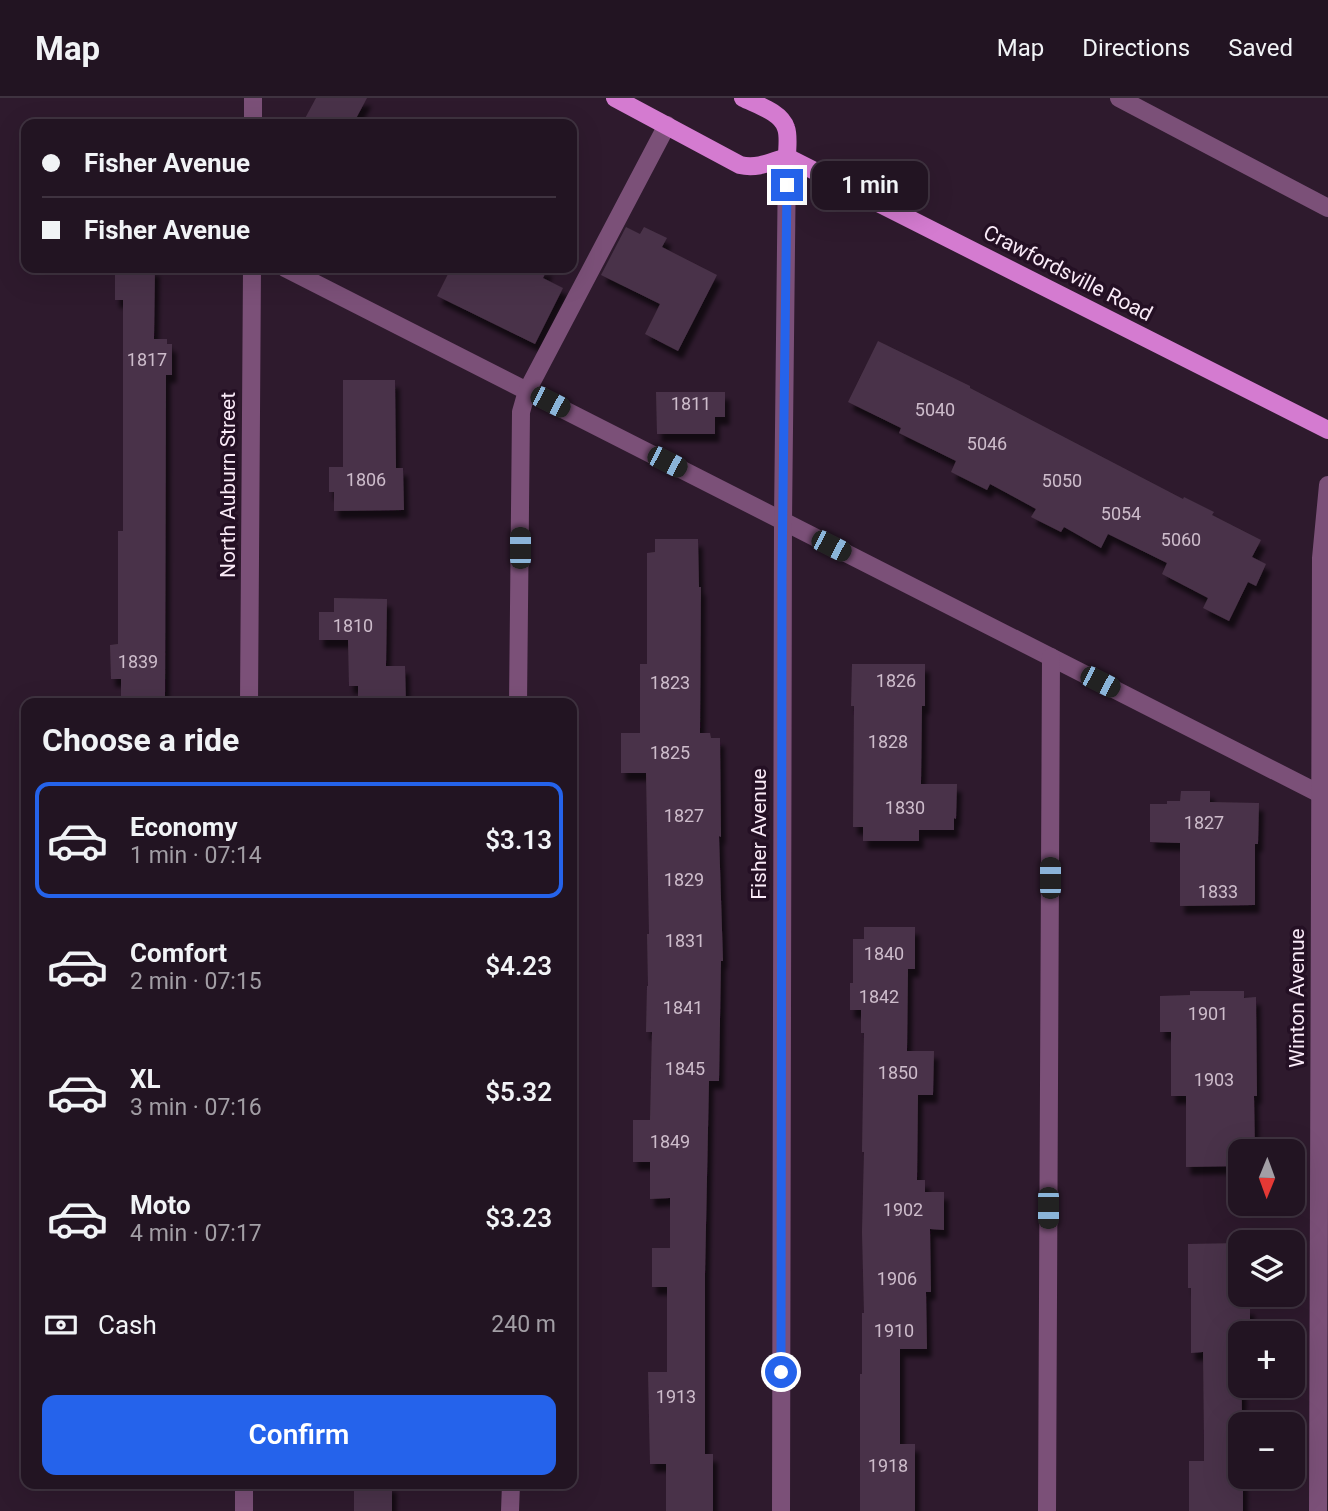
<!DOCTYPE html>
<meta charset="utf-8">
<style>
:root{--surface:#221422;--page:#2e212f;--text:#f1f3f6;--muted:#a29ea5;--line:#3f3340;--accent:#2563eb}
body{margin:0;font-family:Roboto,sans-serif;background:var(--page);color:var(--text);height:100vh;display:flex;flex-direction:column;font-size:26px;white-space:nowrap}
*{box-sizing:border-box;margin:0}
p{font-size:23px;color:var(--muted)}
.icon{flex:none;width:38px;height:38px;fill:none;stroke:currentColor;stroke-width:2;stroke-linecap:round;stroke-linejoin:round}
.map{position:relative;flex:1;overflow:hidden}
.panel{position:absolute;left:21px;top:600px;width:556px;height:791px;display:flex;flex-direction:column;background:var(--surface);border-radius:14px;box-shadow:0 7px 28px #0002,0 0 0 2px var(--line)}
.panel>*{flex:none}
.hud{position:absolute;left:21px;top:21px;width:556px;height:154px;border-radius:14px;box-shadow:0 7px 28px #0002,0 0 0 2px var(--line);display:grid;align-content:center;height:154px;padding:0 21px;background:var(--surface)}
.needle{width:46px;rotate:181deg}
.tools{position:absolute;left:1228px;top:1041px;display:grid;gap:14px}
.tools a{display:grid;place-items:center;width:77px;height:77px;border-radius:14px;background:var(--surface);box-shadow:0 7px 28px #0002,0 0 0 2px var(--line);font-size:35px}
.end{position:absolute;width:32px;height:32px;margin:-16px;border:9px solid #2563eb;background:#fff;box-shadow:0 0 0 4px #fff}
.from{border-radius:50%}
.bubble{position:absolute;height:49px;border-radius:14px;background:var(--surface);box-shadow:0 7px 28px #0002,0 0 0 2px var(--line);font-size:23px;font-weight:600;line-height:49px;text-align:center}
.car{position:absolute;width:21px;height:42px;margin:-21px -10px;border-radius:9px;box-shadow:0 0 5px 2px #0007;background:linear-gradient(#222 24%,#8ab4d8 0 40%,#222 0 76%,#8ab4d8 0 86%,#222 0)}
.hud b{display:flex;align-items:center;gap:24px;height:66px;font-size:26px}
.hud b+b{border-top:2px solid var(--line)}
.hud i{width:18px;height:18px;background:var(--text)}
ul{padding:0;list-style:none}
li{display:flex;align-items:center;gap:21px;height:116px;margin:0 14px 10px;padding:0 7px;border:4px solid transparent;border-radius:14px}
li div{flex:1}
li b{display:block;font-size:26px}
li em{font-style:normal;font-weight:600}
li.selected{border-color:var(--accent)}
li>.icon{width:63px;height:63px;stroke-width:1.5}
h2{padding:0 21px;font-size:32px;line-height:84px}
.pay{display:flex;align-items:center;gap:18px;height:77px;padding:0 21px;font-size:26px}
.pay p{margin-inline-start:auto}
.action{display:flex;gap:14px;margin-top:auto;padding:14px 21px}
.action a{flex:1;height:80px;border-radius:14px;background:var(--accent);color:#fff;font-size:28px;font-weight:600;line-height:80px;text-align:center}
header{display:flex;align-items:center;gap:42px;box-sizing:border-box;height:98px;padding:0 35px;background:var(--surface);border-bottom:2px solid var(--line)}
header strong{font-size:33px}
nav{display:flex;gap:38px;margin-inline-start:auto;font-size:24px}
.map>svg:first-child{display:block}
.building{fill:#493348;filter:url(#shadow)}
.lines{fill:none;stroke-linecap:round;stroke-linejoin:round}
.minor{stroke:#7b5078;stroke-width:18}
.major{stroke:#d47bd0;stroke-width:18}
.route{stroke:#2563eb;stroke-width:9}
.labels{text-anchor:middle;stroke-width:7;stroke-linejoin:round;paint-order:stroke}
.number-label{font-size:18px;fill:#cdbccb}
.street-label{font-size:21px;fill:#f9eaf7;stroke:#241024}
</style>
<header>
<strong>Map</strong>
<nav><a>Map</a><a>Directions</a><a>Saved</a></nav>
</header>
<div class="map">
<svg width="1328" height="1413" viewBox="0 0 1328 1413">
<defs>
<filter id="shadow"><feDropShadow dx="4.5" dy="8" stdDeviation="2" flood-color="#0009"/></filter>
</defs>
<rect width="100%" height="100%" fill="#2e1a2d"/>
<!-- building -->
<g class="building">
<path d="M 316,0 L 367,0 L 353,26 L 302,26 Z"/>
<path d="M 626,129 L 640,136 L 644,129 L 667,140 L 662,149 L 717,177 L 678,253 L 645,236 L 660,206 L 601,177 Z"/>
<path d="M 115,170 L 155,170 L 154,241 L 167,241 L 167,246 L 172,246 L 172,277 L 166,277 L 165,606 L 121,606 L 121,581 L 111,581 L 110,547 L 118,546 L 118,433 L 123,433 L 123,202 L 115,202 Z"/>
<path d="M 451,170 L 548,170 L 543,180 L 563,190 L 535,246 L 437,198 Z"/>
<path d="M 878,243 L 970,288 L 970,290 L 1183,401 L 1184,399 L 1214,414 L 1212,417 L 1261,442 L 1252,459 L 1266,466 L 1256,488 L 1248,484 L 1229,523 L 1203,510 L 1208,500 L 1162,476 L 1167,465 L 1108,436 L 1101,450 L 1064,429 L 1061,434 L 1031,419 L 1036,411 L 990,386 L 987,392 L 951,374 L 956,363 L 899,335 L 901,330 L 848,304 Z"/>
<path d="M 343,282 L 395,282 L 396,370 L 403,370 L 404,412 L 334,413 L 334,394 L 329,394 L 329,369 L 343,369 Z"/>
<path d="M 656,294 L 725,294 L 725,319 L 715,319 L 715,336 L 657,336 Z"/>
<path d="M 655,441 L 698,441 L 699,489 L 701,489 L 700,635 L 710,635 L 711,640 L 720,640 L 721,739 L 719,738 L 723,863 L 721,863 L 719,983 L 709,983 L 705,1177 L 705,1356 L 713,1356 L 713,1413 L 666,1413 L 666,1366 L 650,1366 L 648,1274 L 667,1274 L 667,1189 L 652,1189 L 652,1150 L 670,1150 L 670,1100 L 650,1101 L 650,1064 L 633,1064 L 633,1022 L 650,1022 L 652,934 L 646,934 L 647,888 L 648,888 L 647,836 L 649,836 L 646,675 L 621,675 L 621,635 L 640,635 L 640,566 L 647,566 L 647,455 L 655,454 Z"/>
<path d="M 334,500 L 387,501 L 386,568 L 405,568 L 406,606 L 358,606 L 358,588 L 349,588 L 348,542 L 319,542 L 319,514 L 334,514 Z"/>
<path d="M 852,566 L 925,566 L 925,608 L 922,608 L 921,686 L 957,686 L 956,721 L 954,720 L 954,732 L 919,732 L 919,743 L 863,743 L 863,729 L 853,729 L 854,608 L 851,608 Z"/>
<path d="M 1181,693 L 1210,693 L 1210,704 L 1259,705 L 1258,746 L 1255,746 L 1255,807 L 1180,808 L 1180,745 L 1150,744 L 1150,706 L 1167,706 L 1167,703 L 1180,703 Z"/>
<path d="M 864,829 L 915,829 L 915,871 L 908,871 L 907,953 L 934,953 L 933,997 L 918,997 L 917,1082 L 925,1082 L 925,1094 L 944,1094 L 944,1132 L 930,1131 L 931,1194 L 926,1194 L 927,1251 L 900,1251 L 900,1346 L 915,1346 L 915,1413 L 860,1413 L 860,1276 L 862,1276 L 862,1215 L 864,1215 L 862,1134 L 864,1054 L 862,1054 L 864,935 L 861,935 L 861,912 L 850,912 L 850,885 L 853,885 L 853,841 L 864,841 Z"/>
<path d="M 1190,893 L 1244,893 L 1244,900 L 1256,899 L 1257,998 L 1254,998 L 1255,1054 L 1241,1054 L 1241,1068 L 1186,1069 L 1186,998 L 1171,998 L 1171,934 L 1160,934 L 1160,898 L 1190,897 Z"/>
<path d="M 1241,1145 L 1241,1209 L 1250,1209 L 1250,1236 L 1241,1236 L 1242,1319 L 1241,1319 L 1241,1379 L 1243,1379 L 1243,1413 L 1189,1413 L 1189,1363 L 1204,1363 L 1204,1339 L 1203,1254 L 1191,1255 L 1191,1190 L 1188,1190 L 1188,1146 Z"/>
<rect x="354" y="1386" width="38" height="27"/>
</g>
<g class="lines">
<!-- minor -->
<g class="minor">
<path d="M 1119,0 L 1328,110"/>
<path d="M 253,26 L 253,0"/>
<path d="M 285,170 L 1328,700"/>
<path d="M 249,606 L 252,170"/>
<path d="M 518,606 L 521,314 L 527,293 L 667,27"/>
<path d="M 244,1413 L 244,1386"/>
<path d="M 510,1413 L 511,1386"/>
<path d="M 781,1413 L 783,423 L 787,59"/>
<path d="M 1047,1413 L 1051,559"/>
<path d="M 1318,1413 L 1321,460 L 1328,387"/>
</g>
<!-- major -->
<g class="major">
<path d="M 615,0 L 740,67 C 757,71 771,64 787,59 L 1328,332"/>
<path d="M 743,0 C 757,7 781,14 786,30 C 789,38 787,50 787,59"/>
</g>
</g>
<g class="lines">
<!-- route -->
<path class="route" d="M 781,1274 L 782,474 L 787,87"/>
</g>
<g class="labels">
<!-- number labels -->
<g class="number-label">
<text x="147" y="268">1817</text>
<text x="691" y="312">1811</text>
<text x="935" y="318">5040</text>
<text x="987" y="352">5046</text>
<text x="366" y="388">1806</text>
<text x="1062" y="389">5050</text>
<text x="1121" y="422">5054</text>
<text x="1181" y="448">5060</text>
<text x="353" y="534">1810</text>
<text x="138" y="570">1839</text>
<text x="896" y="589">1826</text>
<text x="670" y="591">1823</text>
<text x="888" y="650">1828</text>
<text x="670" y="661">1825</text>
<text x="905" y="716">1830</text>
<text x="684" y="724">1827</text>
<text x="1204" y="731">1827</text>
<text x="684" y="788">1829</text>
<text x="1218" y="800">1833</text>
<text x="685" y="849">1831</text>
<text x="884" y="862">1840</text>
<text x="879" y="905">1842</text>
<text x="683" y="916">1841</text>
<text x="1208" y="922">1901</text>
<text x="685" y="977">1845</text>
<text x="898" y="981">1850</text>
<text x="1214" y="988">1903</text>
<text x="670" y="1050">1849</text>
<text x="903" y="1118">1902</text>
<text x="897" y="1187">1906</text>
<text x="894" y="1239">1910</text>
<text x="676" y="1305">1913</text>
<text x="888" y="1374">1918</text>
</g>
<!-- street labels -->
<g class="street-label">
<text transform="translate(1068 175) rotate(27)" y="7">Crawfordsville Road</text>
<text transform="translate(228 387) rotate(-90)" y="7">North Auburn Street</text>
<text transform="translate(759 736) rotate(-90)" y="7">Fisher Avenue</text>
<text transform="translate(1297 900) rotate(-90)" y="7">Winton Avenue</text>
</g>
</g>
</svg>
<div class="tools">
<a><svg class="needle" viewBox="-14 -14 28 28"><path d="M0-13l5 13h-10z" fill="#e53935"/><path d="M0 13l5-13h-10z" fill="#a29ea5"/></svg></a>
<a><svg class="icon" aria-label="layers" viewBox="0 0 24 24"><path d="M12 4l9 5-9 5-9-5zM3 14l9 5 9-5"/></svg></a>
<a>+</a>
<a>−</a>
</div>
<i class="end from" style="left:781px;top:1274px"></i>
<i class="end" style="left:787px;top:87px"></i>
<div class="bubble" style="left:812px;top:63px;width:116px">1 min</div>
<i class="car" style="left:550px;top:304px;rotate:117deg"></i>
<i class="car" style="left:667px;top:364px;rotate:117deg"></i>
<i class="car" style="left:831px;top:448px;rotate:117deg"></i>
<i class="car" style="left:520px;top:450px;rotate:0deg"></i>
<i class="car" style="left:1100px;top:584px;rotate:117deg"></i>
<i class="car" style="left:1050px;top:780px;rotate:0deg"></i>
<i class="car" style="left:1048px;top:1110px;rotate:180deg"></i>
<div class="hud">
<b><i class="from"></i>Fisher Avenue</b>
<b><i></i>Fisher Avenue</b>
</div>
<section class="panel">
<h2>Choose a ride</h2>
<ul>
<li class="selected"><svg class="icon" aria-label="car" viewBox="0 0 24 24"><path d="M5 17H2v-5l4-1 3-4h7l3 4 3 1v5h-3M9 17h6M6 11h13"/><circle cx="7" cy="17" r="2"/><circle cx="17" cy="17" r="2"/></svg><div><b>Economy</b><p>1 min · 07:14</p></div><em>$3.13</em></li>
<li><svg class="icon" aria-label="car" viewBox="0 0 24 24"><path d="M5 17H2v-5l4-1 3-4h7l3 4 3 1v5h-3M9 17h6M6 11h13"/><circle cx="7" cy="17" r="2"/><circle cx="17" cy="17" r="2"/></svg><div><b>Comfort</b><p>2 min · 07:15</p></div><em>$4.23</em></li>
<li><svg class="icon" aria-label="car" viewBox="0 0 24 24"><path d="M5 17H2v-5l4-1 3-4h7l3 4 3 1v5h-3M9 17h6M6 11h13"/><circle cx="7" cy="17" r="2"/><circle cx="17" cy="17" r="2"/></svg><div><b>XL</b><p>3 min · 07:16</p></div><em>$5.32</em></li>
<li><svg class="icon" aria-label="car" viewBox="0 0 24 24"><path d="M5 17H2v-5l4-1 3-4h7l3 4 3 1v5h-3M9 17h6M6 11h13"/><circle cx="7" cy="17" r="2"/><circle cx="17" cy="17" r="2"/></svg><div><b>Moto</b><p>4 min · 07:17</p></div><em>$3.23</em></li>
</ul>
<div class="pay"><svg class="icon" aria-label="cash" viewBox="0 0 24 24"><path d="M3 7h18v10H3z"/><circle cx="12" cy="12" r="2"/></svg>Cash<p>240 m</p></div>
<div class="action"><a>Confirm</a></div>
</section>
</div>
